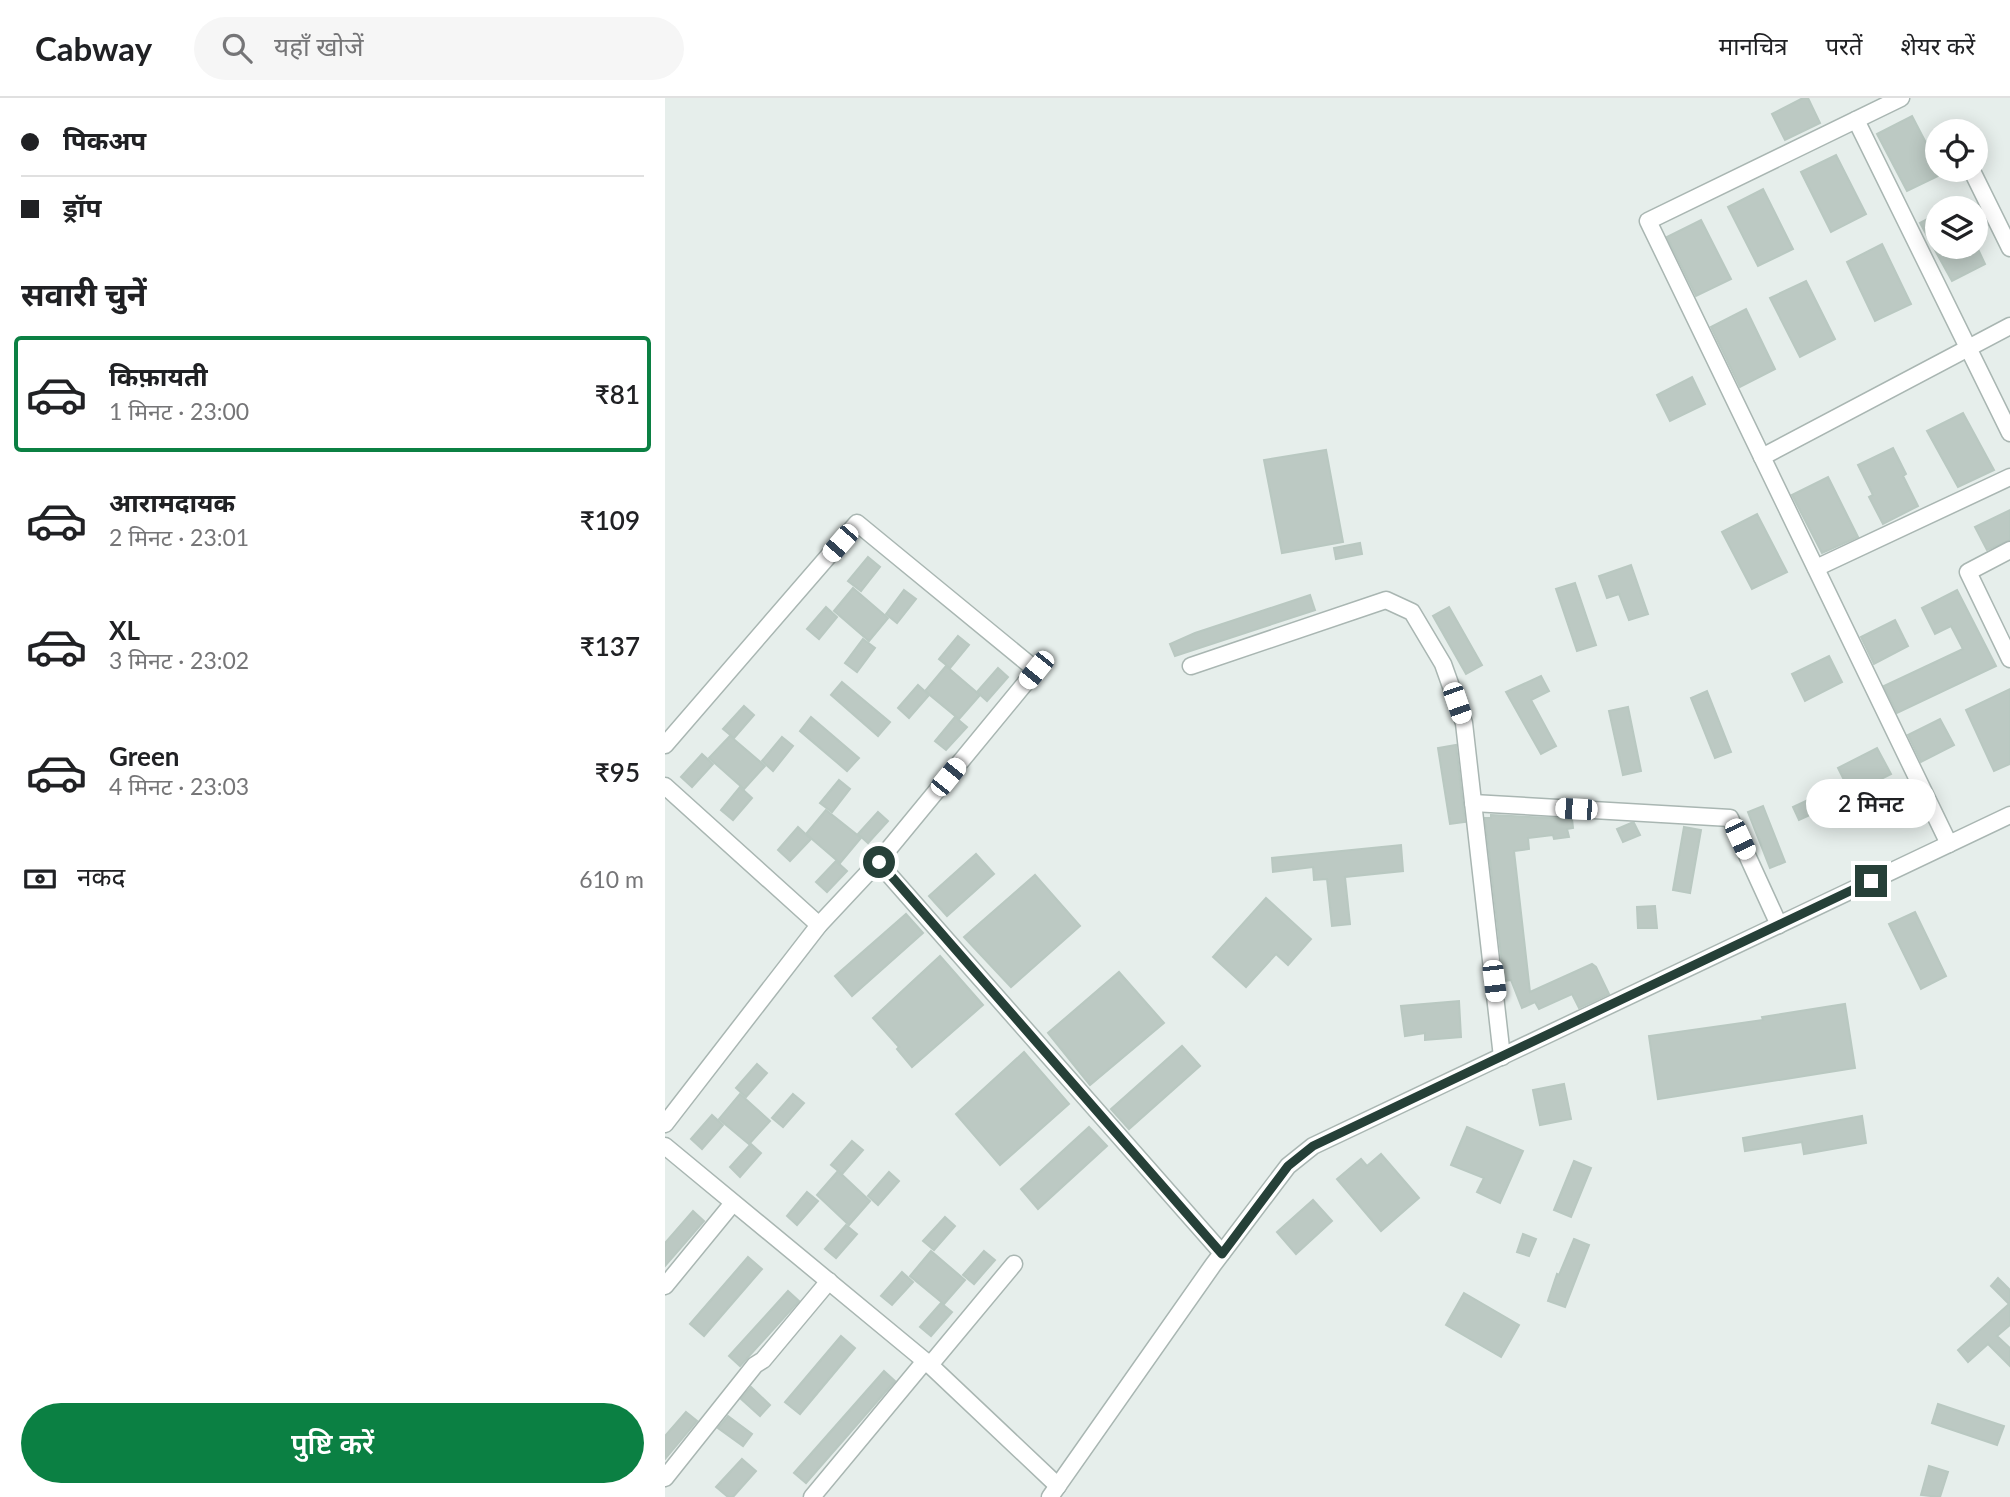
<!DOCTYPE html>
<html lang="hi">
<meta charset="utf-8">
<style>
:root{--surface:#fff;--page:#f6f6f6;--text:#202124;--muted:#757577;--line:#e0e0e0;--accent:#0b8043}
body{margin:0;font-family:Lato,"Noto Sans Devanagari",sans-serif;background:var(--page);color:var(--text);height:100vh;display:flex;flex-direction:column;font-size:26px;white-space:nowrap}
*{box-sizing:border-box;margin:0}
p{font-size:23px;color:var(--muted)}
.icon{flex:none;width:38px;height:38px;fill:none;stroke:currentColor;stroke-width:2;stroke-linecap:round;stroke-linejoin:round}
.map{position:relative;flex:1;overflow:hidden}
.side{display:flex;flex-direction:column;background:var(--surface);width:665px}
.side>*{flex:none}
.banner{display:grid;align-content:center;height:154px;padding:0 21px;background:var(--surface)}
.fabs{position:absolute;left:1260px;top:21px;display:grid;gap:14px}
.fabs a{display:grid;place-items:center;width:63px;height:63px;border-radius:50%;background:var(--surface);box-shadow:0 4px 18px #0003;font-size:35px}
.end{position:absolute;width:32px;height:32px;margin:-16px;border:9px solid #264038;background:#fff;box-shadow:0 0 0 4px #fff}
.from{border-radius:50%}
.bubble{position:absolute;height:49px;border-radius:24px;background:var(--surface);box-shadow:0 4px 18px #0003;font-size:23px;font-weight:600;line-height:49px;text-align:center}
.car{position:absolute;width:21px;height:42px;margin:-21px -10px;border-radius:9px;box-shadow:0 0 5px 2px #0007;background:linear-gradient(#fff 24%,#345 0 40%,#fff 0 76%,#345 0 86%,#fff 0)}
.banner b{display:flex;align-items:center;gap:24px;height:66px;font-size:26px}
.banner b+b{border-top:2px solid var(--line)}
.banner i{width:18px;height:18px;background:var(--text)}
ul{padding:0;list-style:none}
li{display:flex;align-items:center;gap:21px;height:116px;margin:0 14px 10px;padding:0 7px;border:4px solid transparent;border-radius:7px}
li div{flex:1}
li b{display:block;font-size:26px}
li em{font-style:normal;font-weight:600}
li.active{border-color:var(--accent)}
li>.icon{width:63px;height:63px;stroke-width:1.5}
h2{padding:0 21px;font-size:32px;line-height:84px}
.pay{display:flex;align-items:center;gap:18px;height:77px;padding:0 21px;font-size:26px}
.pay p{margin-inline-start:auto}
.button{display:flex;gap:14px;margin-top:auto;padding:14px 21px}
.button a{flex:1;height:80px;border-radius:42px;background:var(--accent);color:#fff;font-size:28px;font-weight:600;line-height:80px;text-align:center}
header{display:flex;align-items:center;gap:42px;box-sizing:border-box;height:98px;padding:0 35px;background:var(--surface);border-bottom:2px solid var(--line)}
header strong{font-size:33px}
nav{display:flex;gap:38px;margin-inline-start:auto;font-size:24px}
.search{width:490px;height:63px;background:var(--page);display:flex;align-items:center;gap:18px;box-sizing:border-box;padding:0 24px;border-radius:38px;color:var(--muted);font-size:26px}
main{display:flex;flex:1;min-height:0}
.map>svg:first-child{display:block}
.building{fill:#bcc9c3;stroke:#b9c8c1;stroke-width:2}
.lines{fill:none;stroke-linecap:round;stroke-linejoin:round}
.minor-casing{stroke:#a9b6b2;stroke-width:19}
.minor{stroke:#fff;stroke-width:16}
.route{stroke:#264038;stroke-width:9}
</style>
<header>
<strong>Cabway</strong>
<div class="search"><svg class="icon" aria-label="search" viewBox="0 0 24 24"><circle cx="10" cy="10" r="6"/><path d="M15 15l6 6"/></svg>यहाँ खोजें</div>
<nav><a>मानचित्र</a><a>परतें</a><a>शेयर करें</a></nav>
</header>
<main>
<section class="side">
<div class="banner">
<b><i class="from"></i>पिकअप</b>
<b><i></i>ड्रॉप</b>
</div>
<h2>सवारी चुनें</h2>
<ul>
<li class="active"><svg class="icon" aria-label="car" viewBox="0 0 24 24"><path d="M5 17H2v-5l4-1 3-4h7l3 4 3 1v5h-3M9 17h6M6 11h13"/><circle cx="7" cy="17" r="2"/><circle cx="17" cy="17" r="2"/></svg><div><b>किफ़ायती</b><p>1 मिनट · 23:00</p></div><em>₹81</em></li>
<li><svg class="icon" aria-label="car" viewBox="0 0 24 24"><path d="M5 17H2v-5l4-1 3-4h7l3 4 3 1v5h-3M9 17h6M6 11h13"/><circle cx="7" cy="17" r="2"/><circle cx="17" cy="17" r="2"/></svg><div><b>आरामदायक</b><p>2 मिनट · 23:01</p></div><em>₹109</em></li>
<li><svg class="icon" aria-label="car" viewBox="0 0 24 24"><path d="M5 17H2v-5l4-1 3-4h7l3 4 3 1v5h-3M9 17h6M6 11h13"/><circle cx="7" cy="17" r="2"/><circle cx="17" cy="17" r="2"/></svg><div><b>XL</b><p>3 मिनट · 23:02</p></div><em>₹137</em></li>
<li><svg class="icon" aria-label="car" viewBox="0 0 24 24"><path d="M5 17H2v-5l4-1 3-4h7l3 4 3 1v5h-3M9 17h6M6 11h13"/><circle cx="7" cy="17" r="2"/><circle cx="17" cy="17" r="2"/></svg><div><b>Green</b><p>4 मिनट · 23:03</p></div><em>₹95</em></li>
</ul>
<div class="pay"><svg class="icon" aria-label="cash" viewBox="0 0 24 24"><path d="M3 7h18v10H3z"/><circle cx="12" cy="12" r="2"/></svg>नकद<p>610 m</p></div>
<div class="button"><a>पुष्टि करें</a></div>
</section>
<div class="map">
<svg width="1345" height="1399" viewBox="0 0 1345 1399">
<rect width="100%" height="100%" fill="#e6eeeb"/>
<!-- building -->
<g class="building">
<path d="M 1138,0 L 1143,0 L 1155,25 L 1120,42 L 1107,16 Z"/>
<path d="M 1247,18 L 1272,66 L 1272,72 L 1275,72 L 1277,76 L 1242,93 L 1212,36 Z"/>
<path d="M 1171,57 L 1201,116 L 1166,134 L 1136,74 Z"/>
<path d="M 1098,91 L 1128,151 L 1093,168 L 1063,109 Z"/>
<path d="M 1272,116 L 1272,149 L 1312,149 L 1320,166 L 1287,183 L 1255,125 Z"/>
<path d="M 1036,122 L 1066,181 L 1031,198 L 1002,139 Z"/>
<path d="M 1217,146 L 1246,206 L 1210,223 L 1182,164 Z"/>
<path d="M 1141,183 L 1170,241 L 1135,259 L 1105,200 Z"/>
<path d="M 1081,211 L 1110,271 L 1075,289 L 1046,229 Z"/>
<path d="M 1027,279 L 1040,306 L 1005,323 L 992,297 Z"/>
<path d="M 1298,315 L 1329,372 L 1293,389 L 1262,333 Z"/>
<path d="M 1228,350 L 1241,376 L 1238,378 L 1253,408 L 1218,426 L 1204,399 L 1208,397 L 1193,367 Z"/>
<path d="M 661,352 L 678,444 L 617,455 L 599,362 Z"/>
<path d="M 1163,379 L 1193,439 L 1157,455 L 1127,397 Z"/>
<path d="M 1345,412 L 1345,442 L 1322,452 L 1310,429 Z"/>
<path d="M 1092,416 L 1122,474 L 1087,491 L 1057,434 Z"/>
<path d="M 695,445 L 697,456 L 671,461 L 669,450 Z"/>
<path d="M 203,459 L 215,469 L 196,493 L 183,483 Z"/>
<path d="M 966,467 L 983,516 L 964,522 L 954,496 L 942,500 L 934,478 Z"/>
<path d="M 910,485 L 931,547 L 912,553 L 891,491 Z"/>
<path d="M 188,490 L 223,520 L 204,543 L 169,513 Z"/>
<path d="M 239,492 L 251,501 L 232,525 L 221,516 Z"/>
<path d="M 1292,492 L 1331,568 L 1232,615 L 1219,588 L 1298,551 L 1286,528 L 1270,536 L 1257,510 Z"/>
<path d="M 645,497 L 650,512 L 510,558 L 505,546 L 530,535 Z"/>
<path d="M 161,509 L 172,519 L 154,541 L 142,531 Z"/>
<path d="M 784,509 L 817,567 L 801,576 L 768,518 Z"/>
<path d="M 1230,522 L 1243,548 L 1209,566 L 1196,539 Z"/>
<path d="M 293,538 L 304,547 L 285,570 L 274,561 Z"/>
<path d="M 198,541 L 210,550 L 192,574 L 180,565 Z"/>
<path d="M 1164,558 L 1177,584 L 1140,603 L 1127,576 Z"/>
<path d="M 281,568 L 315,597 L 294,621 L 260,593 Z"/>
<path d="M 333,570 L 343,579 L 322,603 L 312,594 Z"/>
<path d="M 876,578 L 884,593 L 866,602 L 891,648 L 876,656 L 841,594 Z"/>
<path d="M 177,584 L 225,624 L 213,638 L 166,597 Z"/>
<path d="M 253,587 L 264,597 L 244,620 L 233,610 Z"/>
<path d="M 1345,591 L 1345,666 L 1329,673 L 1301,612 Z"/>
<path d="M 1042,593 L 1066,654 L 1050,660 L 1026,600 Z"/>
<path d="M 79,608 L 89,617 L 69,640 L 58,631 Z"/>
<path d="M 963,609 L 976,673 L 958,677 L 944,613 Z"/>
<path d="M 146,619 L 194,660 L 182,673 L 135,633 Z"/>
<path d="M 290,619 L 302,629 L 281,652 L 270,643 Z"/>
<path d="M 1275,621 L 1289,647 L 1256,664 L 1243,637 Z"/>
<path d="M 65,638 L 100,668 L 79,691 L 44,660 Z"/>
<path d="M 117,639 L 128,648 L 108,673 L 97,663 Z"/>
<path d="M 791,647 L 800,724 L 785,726 L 773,650 Z"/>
<path d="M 1212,650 L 1226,676 L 1186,696 L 1173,670 Z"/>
<path d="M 37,656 L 48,666 L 27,689 L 16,679 Z"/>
<path d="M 174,682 L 185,691 L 167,714 L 155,705 Z"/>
<path d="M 75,689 L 87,700 L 68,722 L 56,712 Z"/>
<path d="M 1160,694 L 1167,707 L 1134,722 L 1128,709 Z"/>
<path d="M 1098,708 L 1120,764 L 1105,770 L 1083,714 Z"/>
<path d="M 161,712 L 196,740 L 175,765 L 141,736 Z"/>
<path d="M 213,714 L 223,723 L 203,745 L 193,736 Z"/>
<path d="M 826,717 L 907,721 L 908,730 L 902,731 L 904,739 L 889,741 L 888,737 L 863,740 L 864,751 L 849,753 L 865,894 L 927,866 L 931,869 L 944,896 L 914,910 L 907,896 L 874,911 L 870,904 L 857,910 L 846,882 L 839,883 L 820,720 L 826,720 Z"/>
<path d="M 966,725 L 969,725 L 975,737 L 958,744 L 952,731 Z"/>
<path d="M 133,729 L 146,741 L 125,763 L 113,752 Z"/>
<path d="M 1019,729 L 1036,732 L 1025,795 L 1008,792 Z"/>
<path d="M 736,747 L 738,773 L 680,779 L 685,826 L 667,828 L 662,781 L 649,782 L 648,769 L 608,774 L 607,760 Z"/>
<path d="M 311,756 L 329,776 L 282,818 L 264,798 Z"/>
<path d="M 171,763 L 182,773 L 162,794 L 151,784 Z"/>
<path d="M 370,777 L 415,828 L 346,889 L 299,839 Z"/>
<path d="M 601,800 L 646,841 L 623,867 L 611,856 L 581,889 L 548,859 Z"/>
<path d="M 990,808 L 992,830 L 973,830 L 972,809 Z"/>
<path d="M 1250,814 L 1281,878 L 1256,891 L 1224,826 Z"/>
<path d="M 241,816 L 258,835 L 187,898 L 170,878 Z"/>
<path d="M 275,858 L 318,907 L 247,969 L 232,951 L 234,949 L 208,920 Z"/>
<path d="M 454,874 L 499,925 L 425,987 L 383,935 Z"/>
<path d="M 794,903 L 796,939 L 760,942 L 760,935 L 740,938 L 736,908 Z"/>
<path d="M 1180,906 L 1190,970 L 993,1001 L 984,938 L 1098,922 L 1097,919 Z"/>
<path d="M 517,948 L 535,968 L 464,1031 L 446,1011 Z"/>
<path d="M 359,954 L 404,1006 L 335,1067 L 291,1016 Z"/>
<path d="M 92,966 L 102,975 L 81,999 L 71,990 Z"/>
<path d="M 899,986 L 906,1021 L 875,1027 L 868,992 Z"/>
<path d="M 75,996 L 105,1023 L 84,1046 L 54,1021 Z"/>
<path d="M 128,996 L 139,1005 L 118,1029 L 107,1020 Z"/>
<path d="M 47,1017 L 58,1027 L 37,1051 L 26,1041 Z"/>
<path d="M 1197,1018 L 1201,1045 L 1139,1056 L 1137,1044 L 1080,1053 L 1078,1040 Z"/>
<path d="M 424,1029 L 442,1048 L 373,1111 L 356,1091 Z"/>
<path d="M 802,1029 L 858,1053 L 835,1105 L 812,1094 L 819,1080 L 786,1067 Z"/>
<path d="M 187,1043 L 198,1052 L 177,1076 L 166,1067 Z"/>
<path d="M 86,1046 L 96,1055 L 75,1079 L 65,1069 Z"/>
<path d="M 716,1056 L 754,1100 L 716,1133 L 672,1081 L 696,1061 L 702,1068 Z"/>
<path d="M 909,1063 L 926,1070 L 906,1119 L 889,1112 Z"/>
<path d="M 173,1073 L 205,1103 L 184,1127 L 152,1097 Z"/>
<path d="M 224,1074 L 234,1083 L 213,1107 L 203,1098 Z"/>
<path d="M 142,1094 L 153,1103 L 132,1127 L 122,1118 Z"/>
<path d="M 648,1102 L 667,1123 L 631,1156 L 612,1134 Z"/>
<path d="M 28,1113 L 39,1123 L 0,1168 L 0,1145 Z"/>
<path d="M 280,1119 L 290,1128 L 269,1152 L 258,1143 Z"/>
<path d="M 181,1127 L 192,1136 L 171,1160 L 160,1151 Z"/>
<path d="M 858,1136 L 871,1141 L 864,1158 L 852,1154 Z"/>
<path d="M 909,1141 L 924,1147 L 900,1209 L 883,1203 L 892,1176 L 894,1177 Z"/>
<path d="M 266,1153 L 300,1182 L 279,1206 L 245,1178 Z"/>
<path d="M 319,1153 L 330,1162 L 309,1186 L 298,1177 Z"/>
<path d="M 83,1159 L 97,1171 L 39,1238 L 25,1226 Z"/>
<path d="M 237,1174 L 248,1184 L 227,1207 L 216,1198 Z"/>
<path d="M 1333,1180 L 1345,1192 L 1345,1227 L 1332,1238 L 1345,1250 L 1345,1268 L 1323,1246 L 1303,1264 L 1293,1252 L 1344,1206 L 1326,1188 Z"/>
<path d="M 123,1193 L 134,1203 L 75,1268 L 64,1258 Z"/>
<path d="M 799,1195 L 854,1227 L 836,1259 L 781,1227 Z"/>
<path d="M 276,1205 L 287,1214 L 266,1238 L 255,1229 Z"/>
<path d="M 176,1238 L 190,1250 L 135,1316 L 120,1304 Z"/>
<path d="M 219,1273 L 230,1283 L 141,1385 L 129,1375 Z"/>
<path d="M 86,1289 L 105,1307 L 95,1318 L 76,1301 Z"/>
<path d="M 1273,1306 L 1339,1328 L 1332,1347 L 1267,1325 Z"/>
<path d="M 21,1314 L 32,1323 L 0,1361 L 0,1338 Z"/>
<path d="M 63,1318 L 87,1336 L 78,1348 L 53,1330 Z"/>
<path d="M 77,1361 L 91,1373 L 68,1399 L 63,1399 L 51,1389 Z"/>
<path d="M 1264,1368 L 1283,1374 L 1275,1399 L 1256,1397 Z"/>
</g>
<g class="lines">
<defs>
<g id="minor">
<path d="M 1236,0 L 983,123 L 1284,746"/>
<path d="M 1191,22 L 1345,335"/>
<path d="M 1308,75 L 1345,150"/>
<path d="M 1097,359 L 1345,228"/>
<path d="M 1345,452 L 1303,474 L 1345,561"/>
<path d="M 1151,470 L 1345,379"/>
<path d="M 526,568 L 721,502 L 747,514 L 778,566 L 799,625 L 837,959"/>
<path d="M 0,647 L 192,425 L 371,572 L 213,764 L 154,827 L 0,1026"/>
<path d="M 0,688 L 154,827"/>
<path d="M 808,705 L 1065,720 L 1114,827"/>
<path d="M 213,764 L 557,1155"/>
<path d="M 0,1048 L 265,1267 L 393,1388"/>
<path d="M 0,1188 L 68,1105"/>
<path d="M 265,1267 L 349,1166"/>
<path d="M 0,1380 L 90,1267 L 98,1262 L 164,1183"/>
<path d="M 147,1399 L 260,1263"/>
<path d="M 385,1399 L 548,1167 L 623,1068 L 648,1048 L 1345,717"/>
</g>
</defs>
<!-- minor casing -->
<use href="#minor" class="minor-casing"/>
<!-- minor -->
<use href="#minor" class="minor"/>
</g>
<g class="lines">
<!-- route -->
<path class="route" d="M 214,764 L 557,1156 L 623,1068 L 648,1048 L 1206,783"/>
</g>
</svg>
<div class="fabs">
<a><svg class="icon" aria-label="locate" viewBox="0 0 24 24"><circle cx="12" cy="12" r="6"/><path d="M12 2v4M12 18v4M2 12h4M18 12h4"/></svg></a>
<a><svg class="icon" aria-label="layers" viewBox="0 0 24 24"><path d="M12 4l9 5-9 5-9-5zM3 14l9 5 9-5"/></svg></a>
</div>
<i class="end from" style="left:214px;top:764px"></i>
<i class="end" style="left:1206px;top:783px"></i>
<div class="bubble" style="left:1141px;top:681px;width:130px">2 मिनट</div>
<i class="car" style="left:175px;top:445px;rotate:221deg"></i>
<i class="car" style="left:371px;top:572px;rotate:219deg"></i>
<i class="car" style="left:792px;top:605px;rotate:161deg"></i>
<i class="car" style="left:283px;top:679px;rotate:39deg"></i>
<i class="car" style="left:911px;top:711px;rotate:273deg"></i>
<i class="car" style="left:1075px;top:741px;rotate:155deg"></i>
<i class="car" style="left:829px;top:883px;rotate:173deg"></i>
</div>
</main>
